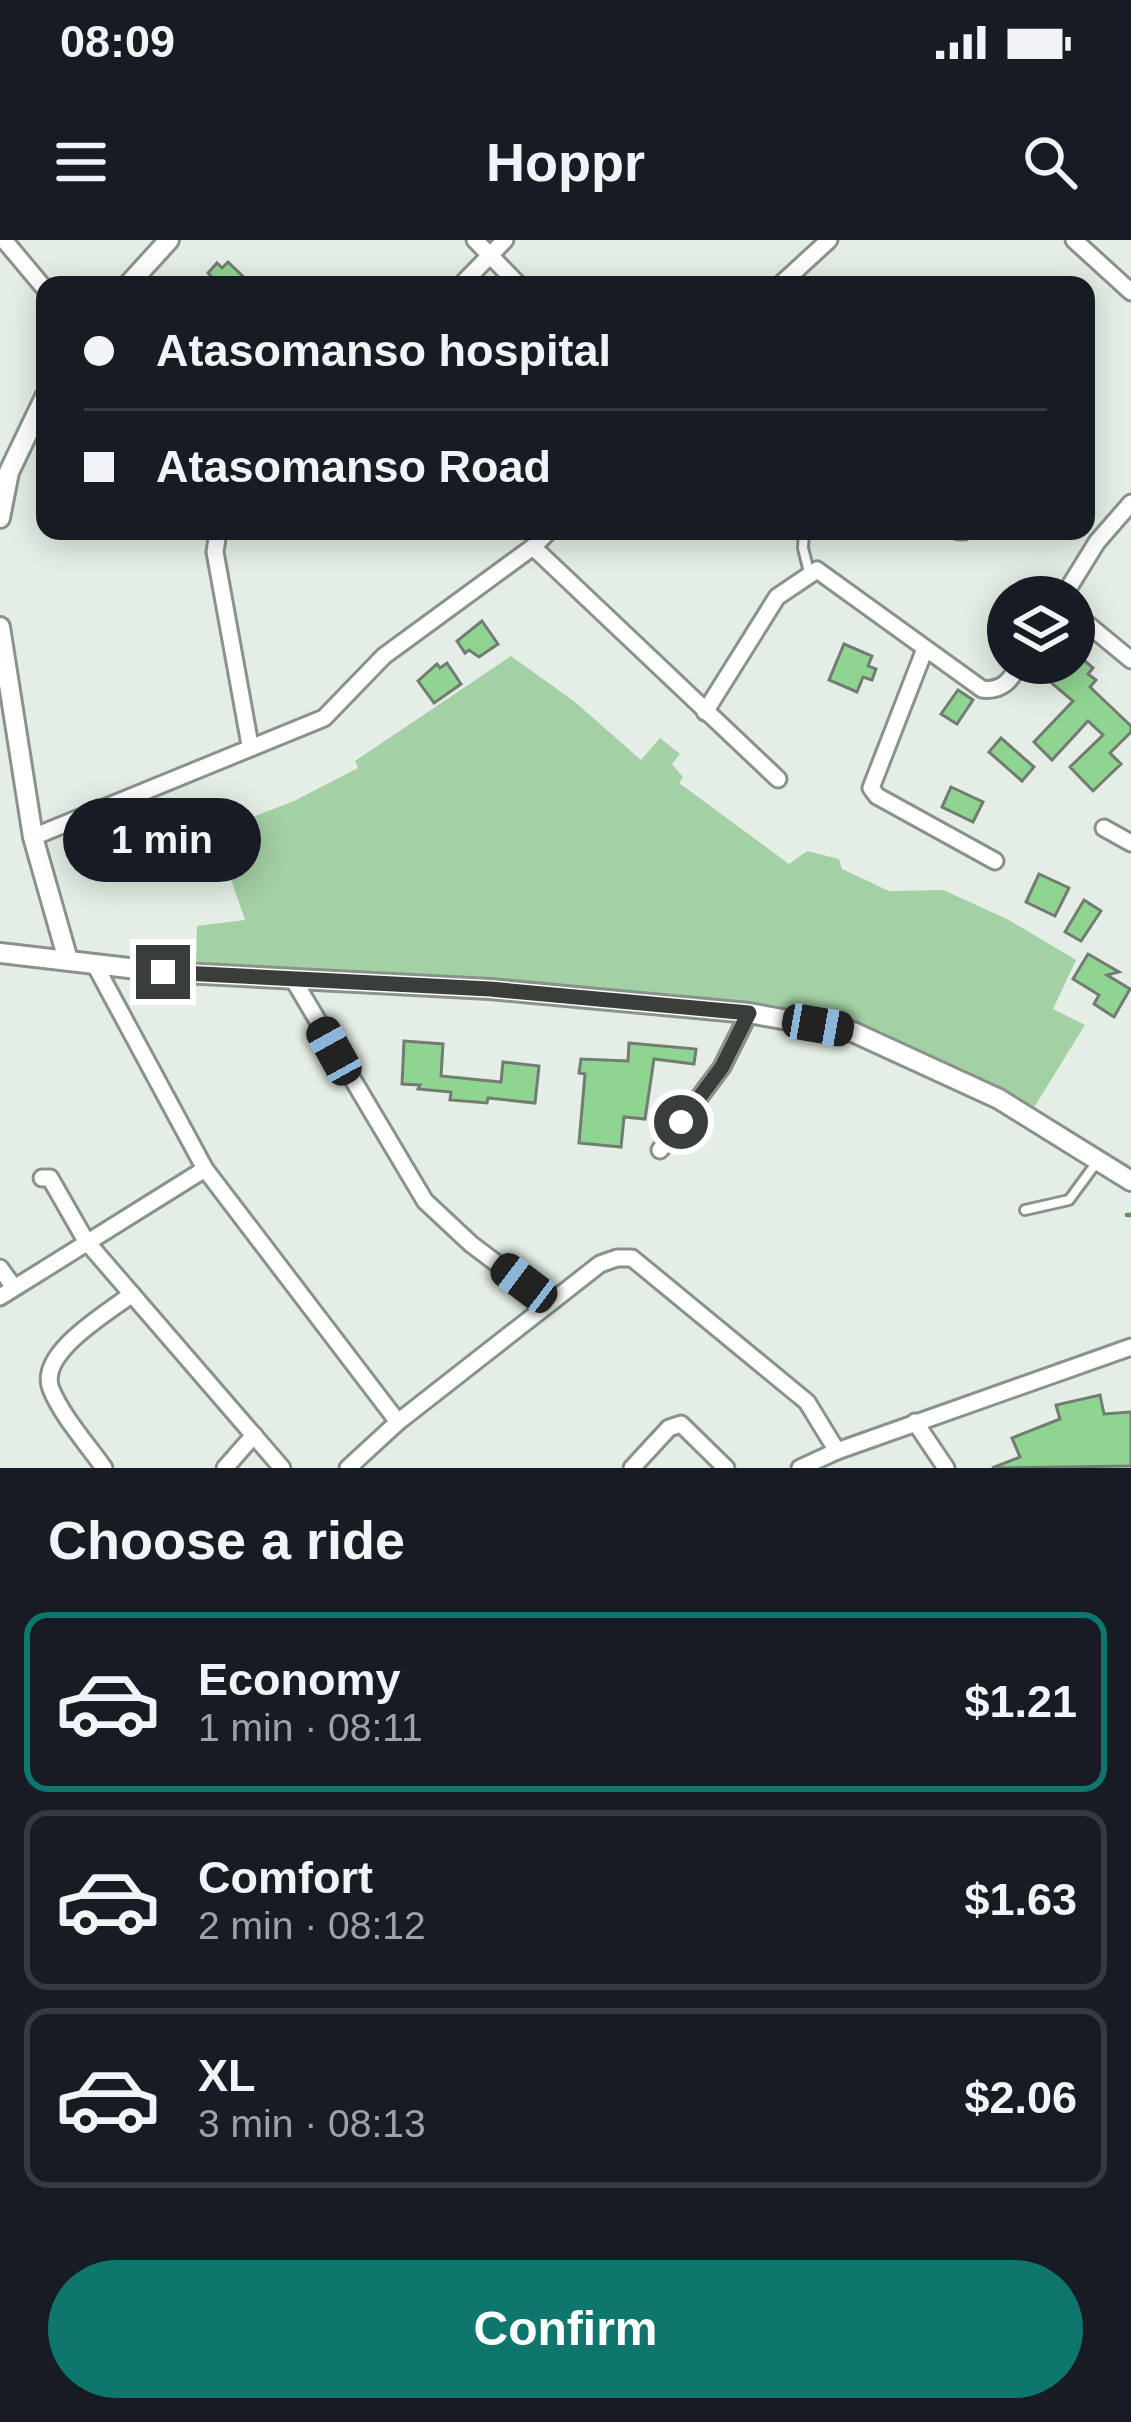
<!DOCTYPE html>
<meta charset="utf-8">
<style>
:root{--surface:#171b24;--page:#242831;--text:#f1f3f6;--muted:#9ea1a6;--line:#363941;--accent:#0f766e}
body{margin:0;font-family:Helvetica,sans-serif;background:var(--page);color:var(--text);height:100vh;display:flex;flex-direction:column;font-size:45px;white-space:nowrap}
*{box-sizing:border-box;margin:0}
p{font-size:39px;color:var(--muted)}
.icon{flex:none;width:66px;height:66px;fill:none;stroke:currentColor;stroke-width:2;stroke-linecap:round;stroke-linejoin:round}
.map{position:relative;height:1228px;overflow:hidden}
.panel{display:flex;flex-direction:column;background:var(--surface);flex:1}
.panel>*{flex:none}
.banner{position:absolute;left:36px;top:36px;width:1059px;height:264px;border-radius:24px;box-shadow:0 6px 30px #0003;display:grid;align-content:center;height:264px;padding:0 48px;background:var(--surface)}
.buttons{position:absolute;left:987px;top:336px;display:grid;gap:24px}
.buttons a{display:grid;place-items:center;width:108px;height:108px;border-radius:50%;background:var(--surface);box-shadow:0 6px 30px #0003;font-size:60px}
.end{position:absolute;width:54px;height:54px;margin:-27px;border:15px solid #3a3e3a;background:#fff;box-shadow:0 0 0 6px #fff}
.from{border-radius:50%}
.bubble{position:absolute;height:84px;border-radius:42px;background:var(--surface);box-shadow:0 6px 30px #0003;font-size:39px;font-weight:700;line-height:84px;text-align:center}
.car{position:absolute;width:36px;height:72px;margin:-36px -18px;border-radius:15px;box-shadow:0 0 9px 3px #0007;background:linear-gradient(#222 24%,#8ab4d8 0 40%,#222 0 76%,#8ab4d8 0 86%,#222 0)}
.banner b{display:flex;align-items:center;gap:42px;height:114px;font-size:45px}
.banner b+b{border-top:3px solid var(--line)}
.banner i{width:30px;height:30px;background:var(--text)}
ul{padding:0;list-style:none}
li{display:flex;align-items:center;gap:36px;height:180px;margin:0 24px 18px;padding:0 24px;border:6px solid var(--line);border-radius:24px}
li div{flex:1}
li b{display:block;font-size:45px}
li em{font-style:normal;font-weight:700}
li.on{border-color:var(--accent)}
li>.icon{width:108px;height:108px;stroke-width:1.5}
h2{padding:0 48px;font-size:54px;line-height:144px}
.cta{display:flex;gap:24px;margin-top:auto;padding:24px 48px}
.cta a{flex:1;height:138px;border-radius:72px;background:var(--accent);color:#fff;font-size:48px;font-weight:700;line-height:138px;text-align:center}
.status{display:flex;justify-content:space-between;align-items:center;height:84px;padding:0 60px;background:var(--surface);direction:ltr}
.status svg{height:33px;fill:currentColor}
header{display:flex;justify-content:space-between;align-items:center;height:156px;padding:0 48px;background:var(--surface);font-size:54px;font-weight:700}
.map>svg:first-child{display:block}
.green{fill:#a4d0a5}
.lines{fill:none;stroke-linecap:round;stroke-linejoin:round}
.stream{stroke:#629264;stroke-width:4.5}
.building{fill:#90d492;stroke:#737c73;stroke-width:3}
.service-casing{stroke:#899389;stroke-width:14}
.minor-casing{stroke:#899389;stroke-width:21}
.tertiary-casing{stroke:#899389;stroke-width:24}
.service{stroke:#fff;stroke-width:8}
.minor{stroke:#fff;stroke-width:15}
.tertiary{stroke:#fff;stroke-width:18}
.route{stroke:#3a3e3a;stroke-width:15}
</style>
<div class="status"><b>08:09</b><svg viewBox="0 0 49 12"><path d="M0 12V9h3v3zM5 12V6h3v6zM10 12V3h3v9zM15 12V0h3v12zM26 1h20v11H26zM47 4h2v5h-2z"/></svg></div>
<header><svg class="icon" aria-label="menu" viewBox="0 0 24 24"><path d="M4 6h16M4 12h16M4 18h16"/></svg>Hoppr<svg class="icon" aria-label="search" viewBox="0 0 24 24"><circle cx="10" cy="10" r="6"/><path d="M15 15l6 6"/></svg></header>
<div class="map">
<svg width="1131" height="1228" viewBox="0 0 1131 1228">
<rect width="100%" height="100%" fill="#e4eee4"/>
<!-- green -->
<path class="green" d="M 511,416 L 575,462 L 641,520 L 660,498 L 680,514 L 672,524 L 683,537 L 679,543 L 789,624 L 807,611 L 839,619 L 842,629 L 889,651 L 943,650 L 1007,679 L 1076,720 L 1053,769 L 1085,785 L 1030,874 C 973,835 916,807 850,786 L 196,729 L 197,686 L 245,680 L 219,605 L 232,596 L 229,586 L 294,561 L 358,528 L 355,521 Z"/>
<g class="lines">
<!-- stream -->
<path class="stream" d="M 1127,975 L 1131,975"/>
</g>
<!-- building -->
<g class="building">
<path d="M 228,22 L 252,45 L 205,45 L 212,37 L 208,33 L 217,23 L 222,28 Z"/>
<path d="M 482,381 L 498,404 L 479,417 L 469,410 L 465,413 L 457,401 Z"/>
<path d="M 844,404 L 872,416 L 868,426 L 876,429 L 872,440 L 863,437 L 857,452 L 829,440 Z"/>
<path d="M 1078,415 L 1093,428 L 1088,434 L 1096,440 L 1090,447 L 1131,486 L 1131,492 L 1110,513 L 1121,524 L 1093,551 L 1070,527 L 1103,495 L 1088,481 L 1052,520 L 1034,502 L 1073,461 L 1048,440 L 1062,423 L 1074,423 Z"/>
<path d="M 447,423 L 461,444 L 434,463 L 418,441 L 437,424 L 440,428 Z"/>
<path d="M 958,450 L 973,460 L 957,484 L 941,474 Z"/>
<path d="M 1001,498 L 1034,527 L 1022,541 L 989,512 Z"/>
<path d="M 951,547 L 983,562 L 973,582 L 942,567 Z"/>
<path d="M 1039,634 L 1069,648 L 1055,676 L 1026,662 Z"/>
<path d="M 1084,660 L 1101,671 L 1081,701 L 1065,692 Z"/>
<path d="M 1088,714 L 1119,732 L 1107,735 L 1130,749 L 1114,777 L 1094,764 L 1099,755 L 1073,739 Z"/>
<path d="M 404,801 L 443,804 L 441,836 L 501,842 L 503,822 L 539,826 L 535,863 L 488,858 L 487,863 L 450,860 L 451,852 L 418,849 L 420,845 L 402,844 Z"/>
<path d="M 629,803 L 696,809 L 694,824 L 654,819 L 645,879 L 624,877 L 621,907 L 579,903 L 585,834 L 579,833 L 581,819 L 628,821 Z"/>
<path d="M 1100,1155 L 1104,1174 L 1131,1172 L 1131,1226 L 992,1228 L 1020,1217 L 1012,1198 L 1060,1179 L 1056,1165 Z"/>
</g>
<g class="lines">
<defs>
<g id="service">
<path d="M 804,291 L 803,308 L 809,332"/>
<path d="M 1025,970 L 1069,960 L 1097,922"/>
</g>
<g id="minor">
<path d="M 4,0 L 45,49"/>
<path d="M 475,0 L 519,45"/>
<path d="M 1074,0 L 1131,52"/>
<path d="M 461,45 L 505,0"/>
<path d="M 780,45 L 829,0"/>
<path d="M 218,291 L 215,312 L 250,505"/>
<path d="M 959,291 L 964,291"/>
<path d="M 533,307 L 778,539"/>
<path d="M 1063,357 L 1097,302 L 1131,263"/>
<path d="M 1074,373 L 1131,420"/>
<path d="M 925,409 L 871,548 L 877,556 L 995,621"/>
<path d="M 705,472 L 777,357 L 817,330 L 982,449 C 1003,452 1011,439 1021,423"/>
<path d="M 1104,588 L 1131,603"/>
<path d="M 33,597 L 324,478 L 384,416 L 533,307 L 549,291"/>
<path d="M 95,725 L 205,929 L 398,1182 L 348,1228"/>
<path d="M 293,739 L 425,961 L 471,1004 L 549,1063"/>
<path d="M 660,910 L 722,827 L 749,773"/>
<path d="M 42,938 L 50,938 L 86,1001 L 282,1228"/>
<path d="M 0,1028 L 13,1046"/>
<path d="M 0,1057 L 205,929"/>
<path d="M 398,1182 L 600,1024 L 617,1018 L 632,1018 L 807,1162 L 837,1211"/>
<path d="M 915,1182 L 946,1228"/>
<path d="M 104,1228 C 87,1204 62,1176 51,1149 C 37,1113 108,1073 132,1054"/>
<path d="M 225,1228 L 254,1195"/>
<path d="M 632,1228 L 669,1188 L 681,1184 L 726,1228"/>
<path d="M 800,1228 L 837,1211 L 1131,1107"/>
</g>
<g id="tertiary">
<path d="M 128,45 L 169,0"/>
<path d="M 0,278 L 9,232 L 45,157"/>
<path d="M 0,387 L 33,597 L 68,720"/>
<path d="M 0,713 L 163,732 L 490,749 L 749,773 L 853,792 L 999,859 L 1131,941"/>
</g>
</defs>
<!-- service casing -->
<use href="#service" class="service-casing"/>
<!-- minor casing -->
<use href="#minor" class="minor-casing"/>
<!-- tertiary casing -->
<use href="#tertiary" class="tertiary-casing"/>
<!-- service -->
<use href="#service" class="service"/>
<!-- minor -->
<use href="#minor" class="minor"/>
<!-- tertiary -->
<use href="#tertiary" class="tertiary"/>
</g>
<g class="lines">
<!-- route -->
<path class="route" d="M 163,732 L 490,749 L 749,773 L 722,827 L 681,882"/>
</g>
</svg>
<div class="buttons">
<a><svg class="icon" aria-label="layers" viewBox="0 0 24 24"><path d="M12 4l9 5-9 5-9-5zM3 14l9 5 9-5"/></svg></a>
</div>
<i class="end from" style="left:681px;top:882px"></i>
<i class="end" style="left:163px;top:732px"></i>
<div class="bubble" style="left:63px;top:558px;width:198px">1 min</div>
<i class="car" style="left:818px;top:785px;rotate:100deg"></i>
<i class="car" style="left:334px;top:811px;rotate:331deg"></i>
<i class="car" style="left:524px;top:1043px;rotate:307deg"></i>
<div class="banner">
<b><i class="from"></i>Atasomanso hospital</b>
<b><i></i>Atasomanso Road</b>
</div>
</div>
<section class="panel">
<h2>Choose a ride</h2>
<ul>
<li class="on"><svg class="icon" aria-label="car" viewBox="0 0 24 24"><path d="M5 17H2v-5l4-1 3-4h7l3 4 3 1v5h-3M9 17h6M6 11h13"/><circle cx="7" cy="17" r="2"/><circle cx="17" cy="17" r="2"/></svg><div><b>Economy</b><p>1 min · 08:11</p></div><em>$1.21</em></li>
<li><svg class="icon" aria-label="car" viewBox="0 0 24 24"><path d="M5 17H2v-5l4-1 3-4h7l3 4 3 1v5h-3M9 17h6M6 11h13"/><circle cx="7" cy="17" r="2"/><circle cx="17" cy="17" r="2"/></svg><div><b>Comfort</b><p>2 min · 08:12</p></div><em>$1.63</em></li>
<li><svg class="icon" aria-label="car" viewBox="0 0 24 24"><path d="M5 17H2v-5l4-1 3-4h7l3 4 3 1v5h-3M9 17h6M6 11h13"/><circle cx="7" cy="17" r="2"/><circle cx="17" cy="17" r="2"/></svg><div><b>XL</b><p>3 min · 08:13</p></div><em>$2.06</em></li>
</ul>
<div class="cta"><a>Confirm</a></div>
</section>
